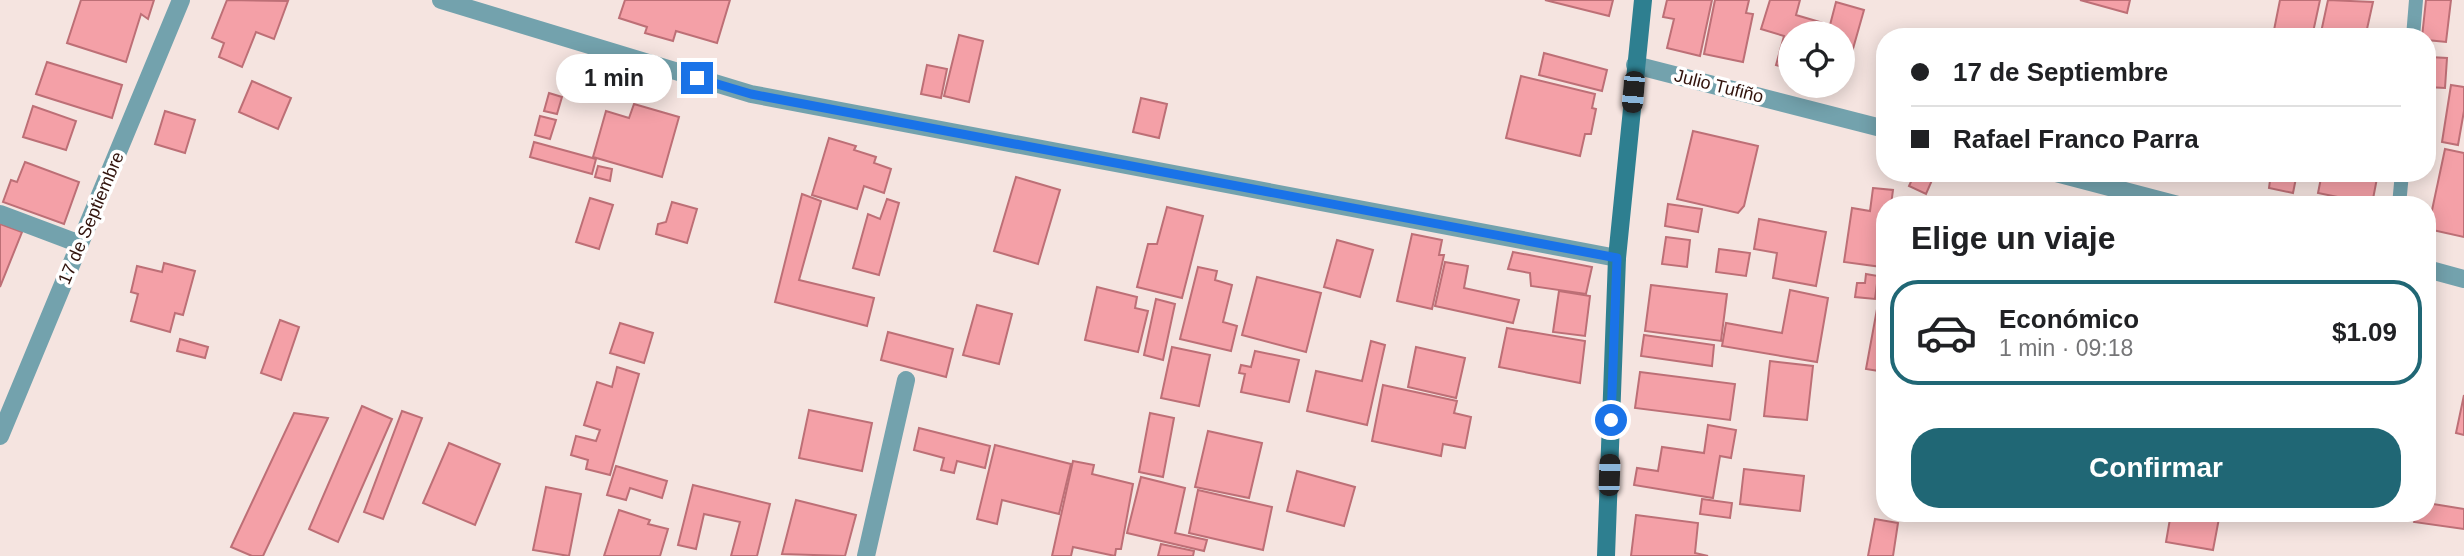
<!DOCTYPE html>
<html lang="es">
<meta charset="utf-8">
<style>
:root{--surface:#fff;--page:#f2f2f2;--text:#202124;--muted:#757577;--line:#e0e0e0;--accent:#206775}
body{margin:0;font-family:Arial,sans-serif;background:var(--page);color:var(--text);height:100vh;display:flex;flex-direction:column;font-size:26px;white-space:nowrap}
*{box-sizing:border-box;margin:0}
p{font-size:23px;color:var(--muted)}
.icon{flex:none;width:38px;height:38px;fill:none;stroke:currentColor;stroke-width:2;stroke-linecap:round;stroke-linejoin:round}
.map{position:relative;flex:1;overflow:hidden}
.side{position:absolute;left:1876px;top:196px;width:560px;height:326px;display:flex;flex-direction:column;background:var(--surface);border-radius:28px;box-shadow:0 4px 18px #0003}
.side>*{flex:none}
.hud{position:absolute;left:1876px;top:28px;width:560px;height:154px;border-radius:28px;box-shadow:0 4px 18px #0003;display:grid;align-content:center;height:154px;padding:0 35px;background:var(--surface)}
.fabs{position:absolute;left:1778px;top:21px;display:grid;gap:14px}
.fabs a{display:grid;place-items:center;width:77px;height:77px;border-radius:50%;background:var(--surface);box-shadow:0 4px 18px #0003;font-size:35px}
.end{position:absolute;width:32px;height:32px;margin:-16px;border:9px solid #1a73e8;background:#fff;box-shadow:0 0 0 4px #fff}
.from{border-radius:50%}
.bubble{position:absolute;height:49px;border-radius:24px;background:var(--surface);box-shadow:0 4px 18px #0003;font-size:23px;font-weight:800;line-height:49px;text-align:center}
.car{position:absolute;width:21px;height:42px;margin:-21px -10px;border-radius:9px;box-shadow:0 0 5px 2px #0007;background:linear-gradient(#222 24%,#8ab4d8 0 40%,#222 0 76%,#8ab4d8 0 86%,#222 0)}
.hud b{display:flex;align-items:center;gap:24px;height:66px;font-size:26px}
.hud b+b{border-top:2px solid var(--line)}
.hud i{width:18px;height:18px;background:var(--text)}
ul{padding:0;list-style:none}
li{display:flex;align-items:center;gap:21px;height:105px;margin:0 14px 10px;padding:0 21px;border:4px solid var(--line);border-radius:28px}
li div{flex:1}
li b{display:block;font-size:26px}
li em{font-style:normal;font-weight:800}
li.active{border-color:var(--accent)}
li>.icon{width:63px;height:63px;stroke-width:1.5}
h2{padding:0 35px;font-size:32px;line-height:84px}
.button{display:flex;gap:14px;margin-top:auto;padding:14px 35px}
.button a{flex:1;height:80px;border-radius:28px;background:var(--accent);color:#fff;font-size:28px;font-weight:800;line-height:80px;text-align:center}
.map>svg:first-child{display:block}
.building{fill:#f4a0a7;stroke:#bd6f76;stroke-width:2}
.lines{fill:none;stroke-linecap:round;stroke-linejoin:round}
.lane{stroke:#73a2ad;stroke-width:14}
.street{stroke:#73a2ad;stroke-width:18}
.secondary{stroke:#2e7f90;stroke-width:18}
.route{stroke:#1a73e8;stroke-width:9}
.labels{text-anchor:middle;stroke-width:7;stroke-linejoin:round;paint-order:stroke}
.street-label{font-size:18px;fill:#32140d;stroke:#fff}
</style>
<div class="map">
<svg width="2464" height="556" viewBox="0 0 2464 556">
<rect width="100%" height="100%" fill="#f5e4e0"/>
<!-- building -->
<g class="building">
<path d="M 81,0 L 154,0 L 148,19 L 141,14 L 126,62 L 67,43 Z"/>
<path d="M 227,0 L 288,1 L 274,39 L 256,32 L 242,67 L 219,57 L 224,43 L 212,38 Z"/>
<path d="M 625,0 L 730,0 L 717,43 L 676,31 L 673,41 L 645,33 L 647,27 L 619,18 Z"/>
<path d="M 1545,0 L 1613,0 L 1609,16 Z"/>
<path d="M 1667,0 L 1712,0 L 1700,56 L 1667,48 L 1674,19 L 1663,17 Z"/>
<path d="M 1715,0 L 1749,0 L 1746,13 L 1753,14 L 1743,62 L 1704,54 Z"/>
<path d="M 1770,0 L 1800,0 L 1796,15 L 1830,25 L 1836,2 L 1864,10 L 1843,84 L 1843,33 L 1790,33 L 1790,69 L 1776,65 L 1784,36 L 1761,29 Z"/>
<path d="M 2080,0 L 2130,0 L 2127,13 Z"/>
<path d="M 2280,0 L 2320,0 L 2312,37 L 2273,35 Z"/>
<path d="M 2328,0 L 2373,2 L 2367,29 L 2372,30 L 2371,37 L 2320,37 Z"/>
<path d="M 2426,0 L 2451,0 L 2446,42 L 2427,40 L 2427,37 L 2422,37 Z"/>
<path d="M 959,35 L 983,41 L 969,102 L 944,96 Z"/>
<path d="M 1544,53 L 1607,70 L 1602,91 L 1539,75 Z"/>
<path d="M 2429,57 L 2447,58 L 2445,88 L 2427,87 Z"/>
<path d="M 47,62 L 122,85 L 112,118 L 36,94 Z"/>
<path d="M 927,65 L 947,69 L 941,98 L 921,94 Z"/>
<path d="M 1521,76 L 1595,94 L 1592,108 L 1596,109 L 1591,134 L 1585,134 L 1580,156 L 1506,138 Z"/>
<path d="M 252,81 L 291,98 L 278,129 L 239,112 Z"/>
<path d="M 2451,85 L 2464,87 L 2464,111 L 2458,145 L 2442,142 Z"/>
<path d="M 549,93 L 562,97 L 557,114 L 544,111 Z"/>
<path d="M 1141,98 L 1167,104 L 1159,138 L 1133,132 Z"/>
<path d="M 634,104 L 679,117 L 662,177 L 593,157 L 606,111 L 629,118 Z"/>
<path d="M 33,106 L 76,121 L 66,150 L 23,137 Z"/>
<path d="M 165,111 L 195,120 L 185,153 L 155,144 Z"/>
<path d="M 540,116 L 556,120 L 550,139 L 535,135 Z"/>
<path d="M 1693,131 L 1758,146 L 1744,206 L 1738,213 L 1677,199 Z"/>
<path d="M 829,138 L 856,146 L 854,150 L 876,157 L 874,163 L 891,169 L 884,193 L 864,186 L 857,209 L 812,195 Z"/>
<path d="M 534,142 L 596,159 L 592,174 L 530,157 Z"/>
<path d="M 2445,149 L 2464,153 L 2464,237 L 2428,229 Z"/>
<path d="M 25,162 L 79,182 L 64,224 L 3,202 L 11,180 L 17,182 Z"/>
<path d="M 598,166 L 612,169 L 610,181 L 595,177 Z"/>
<path d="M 1915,173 L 1933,178 L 1926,194 L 1909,186 Z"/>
<path d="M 2271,173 L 2297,173 L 2293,193 L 2269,188 Z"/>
<path d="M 2322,173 L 2378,173 L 2372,204 L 2318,193 Z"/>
<path d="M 1016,177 L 1060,190 L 1038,264 L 994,251 Z"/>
<path d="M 1873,188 L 1893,190 L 1891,205 L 1885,205 L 1882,267 L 1844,262 L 1852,208 L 1870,211 Z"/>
<path d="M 802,194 L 821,201 L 799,280 L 874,298 L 867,326 L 775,302 Z"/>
<path d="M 590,198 L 613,205 L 599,249 L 576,242 Z"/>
<path d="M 887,199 L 899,203 L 879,275 L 853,268 L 868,214 L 880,219 Z"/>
<path d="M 672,202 L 697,209 L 687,243 L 656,234 L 658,224 L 666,222 Z"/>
<path d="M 1668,204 L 1702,209 L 1698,232 L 1665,226 Z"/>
<path d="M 1167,207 L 1203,216 L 1182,298 L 1137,287 L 1148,244 L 1157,244 Z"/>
<path d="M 1759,219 L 1826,232 L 1816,286 L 1773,278 L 1777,253 L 1754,249 Z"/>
<path d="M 0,224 L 22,232 L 0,287 Z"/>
<path d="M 1412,234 L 1442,240 L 1439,255 L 1444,255 L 1432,309 L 1397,301 Z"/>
<path d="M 1666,237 L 1690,240 L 1687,267 L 1662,264 Z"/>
<path d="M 1337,240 L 1373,250 L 1360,297 L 1324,287 Z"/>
<path d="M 1719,249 L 1750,253 L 1746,276 L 1716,272 Z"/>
<path d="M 1513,252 L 1592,267 L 1586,294 L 1531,286 L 1530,273 L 1508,269 Z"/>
<path d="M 1445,262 L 1468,266 L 1464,288 L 1519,300 L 1513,323 L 1435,306 Z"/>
<path d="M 164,263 L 195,271 L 183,315 L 175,313 L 170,332 L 131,321 L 138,294 L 131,292 L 137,266 L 162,272 Z"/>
<path d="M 1198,267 L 1217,271 L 1215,280 L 1232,285 L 1223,322 L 1237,326 L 1231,351 L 1180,339 Z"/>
<path d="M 1866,274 L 1878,276 L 1875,299 L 1855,297 L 1857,283 L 1865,283 Z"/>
<path d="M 1257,277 L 1321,293 L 1306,352 L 1242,335 Z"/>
<path d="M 1651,285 L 1727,294 L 1721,341 L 1645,331 Z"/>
<path d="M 1097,287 L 1137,297 L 1135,308 L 1148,311 L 1138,352 L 1085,340 Z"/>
<path d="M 1790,290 L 1828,298 L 1817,362 L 1722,346 L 1726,323 L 1782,333 Z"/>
<path d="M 1559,291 L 1590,296 L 1585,336 L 1553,332 Z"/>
<path d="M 1156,299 L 1175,304 L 1163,360 L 1144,355 Z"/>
<path d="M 977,305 L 1012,314 L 999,364 L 963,355 Z"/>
<path d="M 1877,309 L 1885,310 L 1885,372 L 1866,369 Z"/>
<path d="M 280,320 L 299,327 L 281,380 L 261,373 Z"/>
<path d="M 620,323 L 653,333 L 644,363 L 610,353 Z"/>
<path d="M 1507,328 L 1585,341 L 1580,383 L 1499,367 Z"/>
<path d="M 888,332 L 953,349 L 946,377 L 881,360 Z"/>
<path d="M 1644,335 L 1714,345 L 1712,366 L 1641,356 Z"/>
<path d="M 180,339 L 208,347 L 205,358 L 177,351 Z"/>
<path d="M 1371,341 L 1385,345 L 1367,425 L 1307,411 L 1316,371 L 1362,381 Z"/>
<path d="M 1172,347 L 1210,355 L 1199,406 L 1161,398 Z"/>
<path d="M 1416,347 L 1465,358 L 1456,398 L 1408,387 Z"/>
<path d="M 1255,351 L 1299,360 L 1289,402 L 1241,392 L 1245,374 L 1239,373 L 1241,365 L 1251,367 Z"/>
<path d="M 1770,361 L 1813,366 L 1807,420 L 1764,416 Z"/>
<path d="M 617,367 L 639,374 L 610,475 L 586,469 L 588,460 L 571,455 L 576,436 L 596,441 L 600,430 L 584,425 L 597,382 L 612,387 Z"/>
<path d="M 1640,372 L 1735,384 L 1730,420 L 1635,408 Z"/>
<path d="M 1383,385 L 1457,401 L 1454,413 L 1471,417 L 1465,448 L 1443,444 L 1441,456 L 1372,441 Z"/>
<path d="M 2464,395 L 2464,435 L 2456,433 Z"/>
<path d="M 362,406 L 392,419 L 338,542 L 309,529 Z"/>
<path d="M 809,410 L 872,423 L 862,471 L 799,458 Z"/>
<path d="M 402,411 L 422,418 L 383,519 L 364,512 Z"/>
<path d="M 294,413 L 328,418 L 263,556 L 252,556 L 231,547 Z"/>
<path d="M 1150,413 L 1174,418 L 1163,477 L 1139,472 Z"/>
<path d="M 1708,425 L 1736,430 L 1731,458 L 1720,456 L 1713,498 L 1634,485 L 1637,468 L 1658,471 L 1662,447 L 1704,453 Z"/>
<path d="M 919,428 L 990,446 L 985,468 L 957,461 L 954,473 L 941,470 L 944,458 L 914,450 Z"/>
<path d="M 1208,431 L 1262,443 L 1249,498 L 1195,487 Z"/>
<path d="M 449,443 L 500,464 L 475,525 L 423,503 Z"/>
<path d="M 995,445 L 1071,464 L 1059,514 L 1002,500 L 997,524 L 977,519 Z"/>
<path d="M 1073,461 L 1094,465 L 1092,474 L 1133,484 L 1121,549 L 1116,549 L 1115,556 L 1073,547 L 1071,556 L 1052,556 Z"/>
<path d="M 616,466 L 667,481 L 662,498 L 630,488 L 626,500 L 607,495 Z"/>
<path d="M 1744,469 L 1804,476 L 1800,511 L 1740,504 Z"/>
<path d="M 1297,471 L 1355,487 L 1344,526 L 1287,511 Z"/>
<path d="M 1141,477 L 1185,488 L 1175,533 L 1207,540 L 1204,551 L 1127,533 Z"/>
<path d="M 693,485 L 770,504 L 757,556 L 731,556 L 740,522 L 704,514 L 696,549 L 678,545 Z"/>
<path d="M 546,487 L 581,494 L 569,556 L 533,550 Z"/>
<path d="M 1198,490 L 1272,507 L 1263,550 L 1189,533 Z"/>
<path d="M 1702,499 L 1732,503 L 1730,518 L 1700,514 Z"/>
<path d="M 796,500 L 856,515 L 845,556 L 782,554 Z"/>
<path d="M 2427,503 L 2464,509 L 2464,529 L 2414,522 L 2415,513 L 2427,513 Z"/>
<path d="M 619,510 L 650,520 L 648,524 L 668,529 L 660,556 L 604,556 Z"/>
<path d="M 2171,513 L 2220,513 L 2213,550 L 2166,542 Z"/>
<path d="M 1636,515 L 1698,523 L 1695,553 L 1708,556 L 1631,556 Z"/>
<path d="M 1875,519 L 1898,523 L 1893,556 L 1868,556 Z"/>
<path d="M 1161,544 L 1194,551 L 1193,556 L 1158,556 Z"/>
</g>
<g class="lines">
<!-- lane -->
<g class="lane">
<path d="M 2413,37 L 2416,0"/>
<path d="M 2399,205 L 2402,173"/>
</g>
<!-- street -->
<g class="street">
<path d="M 441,0 L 751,94 L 1617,258"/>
<path d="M 1635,65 L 1885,129"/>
<path d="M 2056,173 L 2178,205"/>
<path d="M 0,214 L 80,244"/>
<path d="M 2427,269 L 2464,279"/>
<path d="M 0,436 L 181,0"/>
<path d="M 866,556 L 906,380"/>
</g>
<!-- secondary -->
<path class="secondary" d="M 1606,556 L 1617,258 L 1643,0"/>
</g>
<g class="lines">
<!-- route -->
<path class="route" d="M 697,78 L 751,94 L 1617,258 L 1611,420"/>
</g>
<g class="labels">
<!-- street labels -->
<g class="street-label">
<text transform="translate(1719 86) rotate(14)" y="6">Julio Tufiño</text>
<text transform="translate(91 218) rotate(-67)" y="6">17 de Septiembre</text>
</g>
</g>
</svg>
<div class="fabs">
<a><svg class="icon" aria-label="locate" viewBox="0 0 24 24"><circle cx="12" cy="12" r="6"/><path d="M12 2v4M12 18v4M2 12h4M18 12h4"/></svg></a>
</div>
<i class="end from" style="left:1611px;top:420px"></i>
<i class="end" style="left:697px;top:78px"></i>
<div class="bubble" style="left:556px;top:54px;width:116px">1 min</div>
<i class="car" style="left:1633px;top:92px;rotate:185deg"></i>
<i class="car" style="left:1609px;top:475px;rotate:2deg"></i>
<div class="hud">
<b><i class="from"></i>17 de Septiembre</b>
<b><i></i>Rafael Franco Parra</b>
</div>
<section class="side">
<h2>Elige un viaje</h2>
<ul>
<li class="active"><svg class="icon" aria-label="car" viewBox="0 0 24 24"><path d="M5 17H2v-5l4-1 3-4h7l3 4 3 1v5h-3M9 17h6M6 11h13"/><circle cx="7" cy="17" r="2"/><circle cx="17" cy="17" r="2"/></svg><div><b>Económico</b><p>1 min · 09:18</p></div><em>$1.09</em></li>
</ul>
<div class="button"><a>Confirmar</a></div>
</section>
</div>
